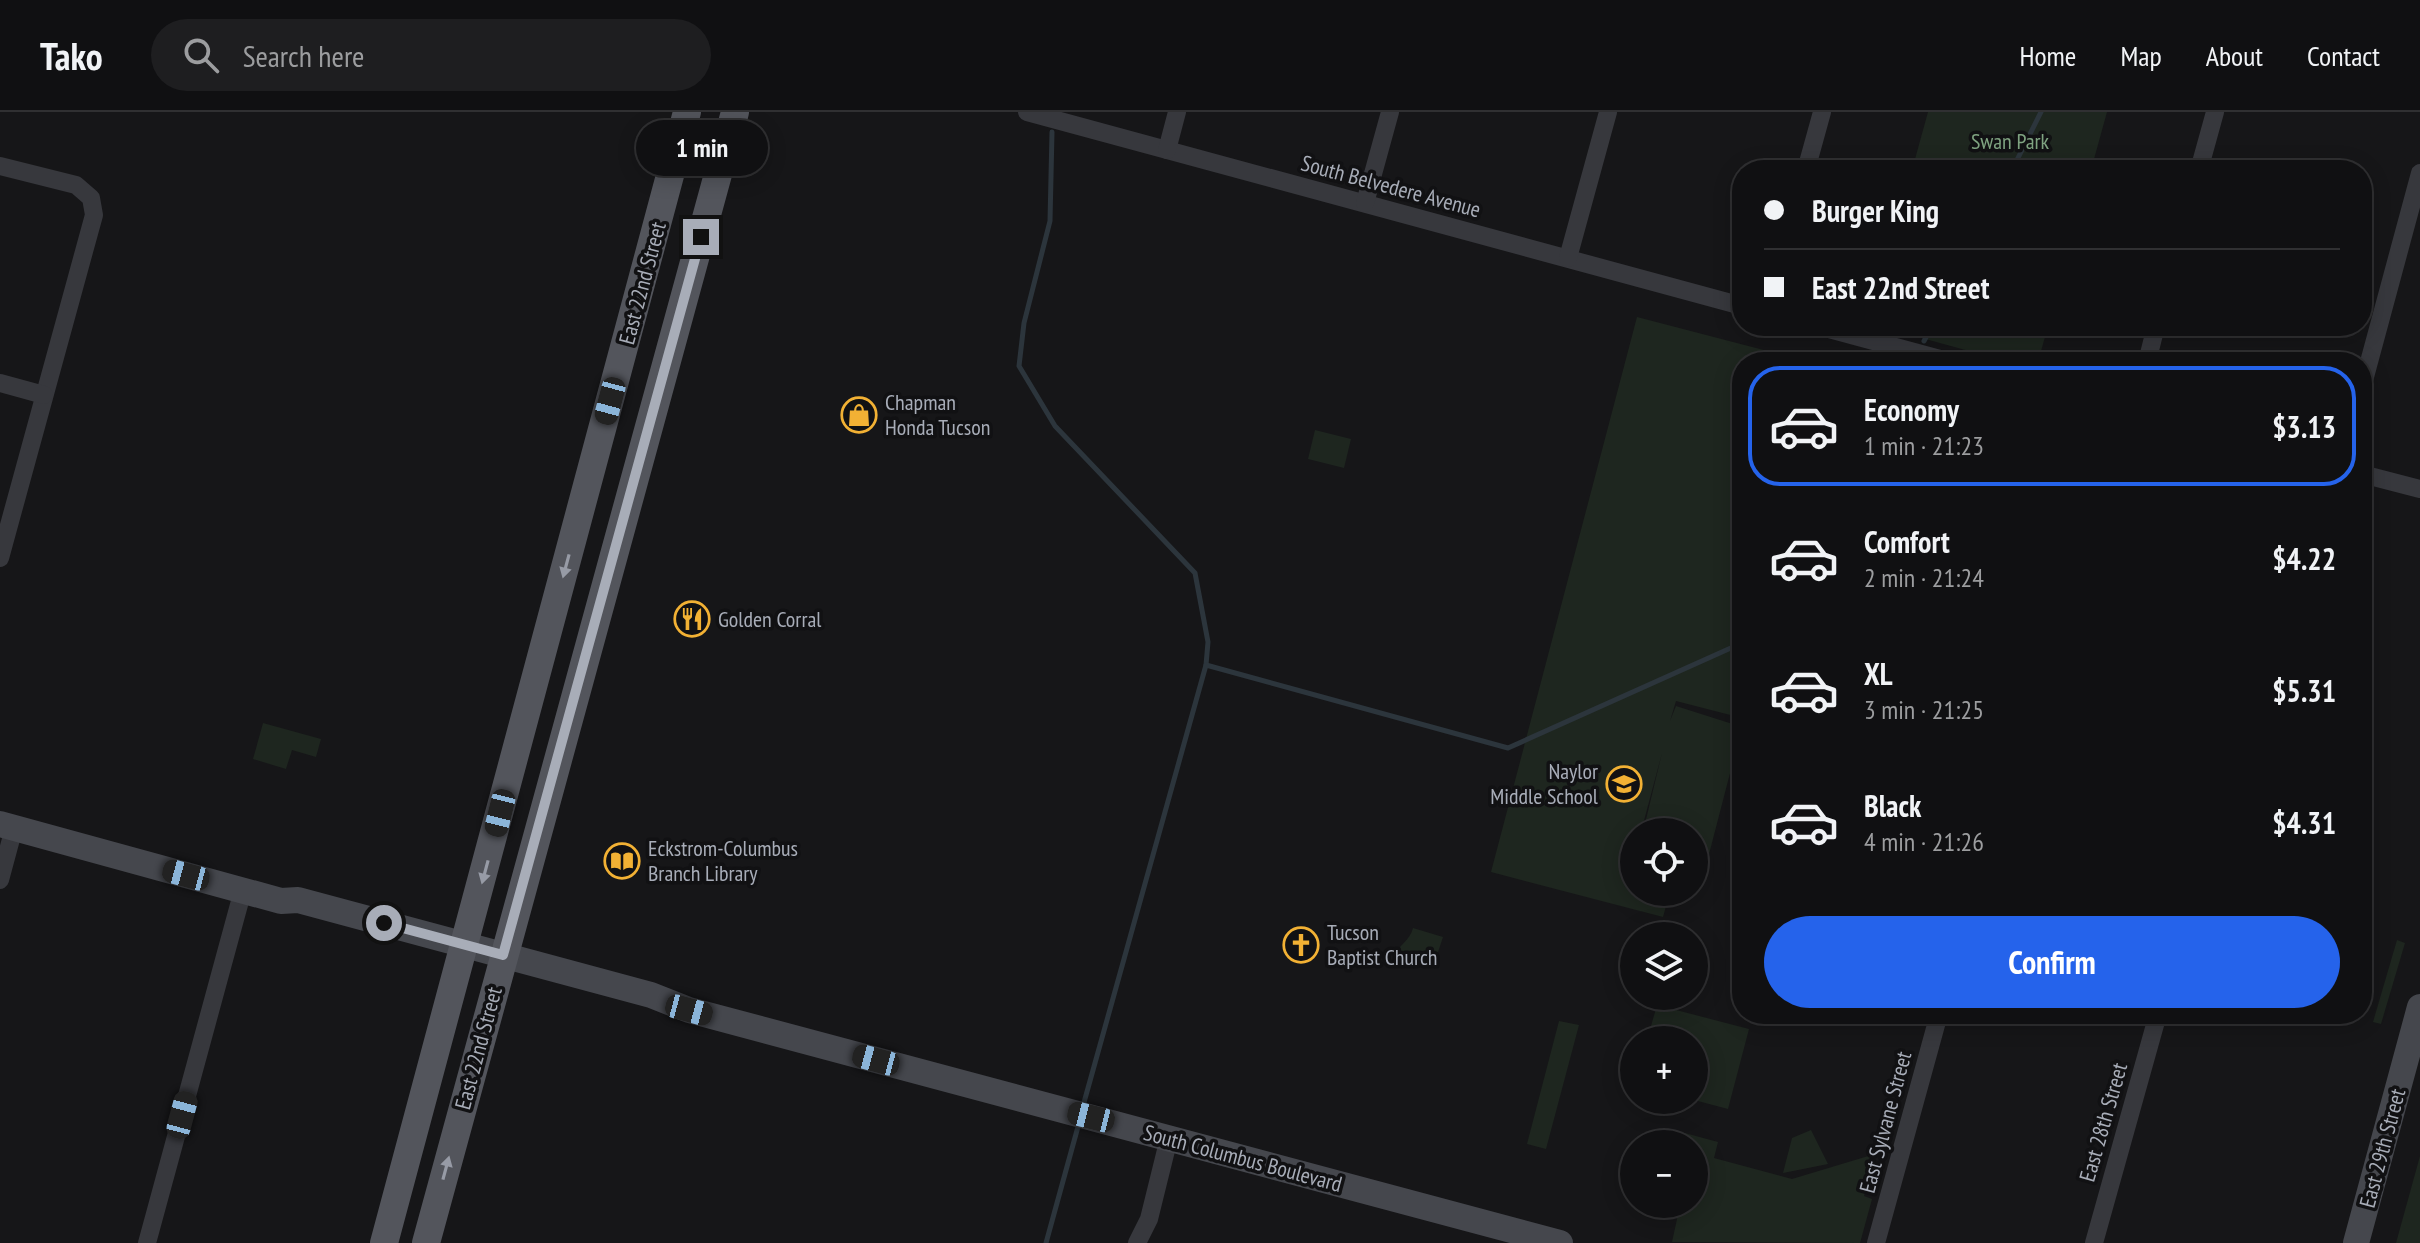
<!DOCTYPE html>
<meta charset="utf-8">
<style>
:root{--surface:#101012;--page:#1e1e20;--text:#f1f3f6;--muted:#9c9d9f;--line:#303032;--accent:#2563eb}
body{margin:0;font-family:"PT Sans Narrow",sans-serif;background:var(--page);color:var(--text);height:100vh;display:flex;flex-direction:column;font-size:30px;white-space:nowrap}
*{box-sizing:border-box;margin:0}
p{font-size:26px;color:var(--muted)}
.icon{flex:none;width:44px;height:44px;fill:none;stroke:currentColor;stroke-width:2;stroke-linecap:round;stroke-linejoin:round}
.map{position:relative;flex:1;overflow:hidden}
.drawer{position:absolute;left:1732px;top:240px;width:640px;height:672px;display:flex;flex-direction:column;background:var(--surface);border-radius:32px;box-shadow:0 4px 20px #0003,0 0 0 2px var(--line)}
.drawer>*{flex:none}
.banner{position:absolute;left:1732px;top:48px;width:640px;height:176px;border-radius:32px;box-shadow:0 4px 20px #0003,0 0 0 2px var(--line);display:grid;align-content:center;height:176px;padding:0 32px;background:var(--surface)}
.buttons{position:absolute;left:1620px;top:706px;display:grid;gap:16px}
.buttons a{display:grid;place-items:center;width:88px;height:88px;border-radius:50%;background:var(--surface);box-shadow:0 4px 20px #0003,0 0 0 2px var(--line);font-size:40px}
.end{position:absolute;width:36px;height:36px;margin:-18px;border:10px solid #a8adb8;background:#111;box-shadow:0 0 0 4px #111}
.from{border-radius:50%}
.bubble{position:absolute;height:56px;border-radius:28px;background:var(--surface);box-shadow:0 4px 20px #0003,0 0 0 2px var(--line);font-size:26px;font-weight:600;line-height:56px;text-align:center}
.car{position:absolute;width:24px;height:48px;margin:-24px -12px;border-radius:10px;box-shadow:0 0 6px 2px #0007;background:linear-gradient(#222 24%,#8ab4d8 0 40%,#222 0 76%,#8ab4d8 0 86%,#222 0)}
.banner b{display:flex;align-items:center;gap:28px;height:76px;font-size:30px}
.banner b+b{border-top:2px solid var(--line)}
.banner i{width:20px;height:20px;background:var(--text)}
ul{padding:14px 0 0;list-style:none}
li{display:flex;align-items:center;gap:24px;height:120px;margin:0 16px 12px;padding:0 16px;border:4px solid transparent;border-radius:32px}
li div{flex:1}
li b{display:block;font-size:30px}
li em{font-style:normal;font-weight:600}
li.current{border-color:var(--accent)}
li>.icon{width:72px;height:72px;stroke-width:1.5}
.cta{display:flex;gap:16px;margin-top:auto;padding:16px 32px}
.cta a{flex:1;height:92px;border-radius:48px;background:var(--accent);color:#fff;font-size:32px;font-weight:600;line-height:92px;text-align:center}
header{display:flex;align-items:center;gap:48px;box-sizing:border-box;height:112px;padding:0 40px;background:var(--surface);border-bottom:2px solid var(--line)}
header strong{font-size:38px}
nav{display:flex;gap:44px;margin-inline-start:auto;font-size:28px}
.search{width:560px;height:72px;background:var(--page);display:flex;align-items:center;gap:20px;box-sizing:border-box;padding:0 28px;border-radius:44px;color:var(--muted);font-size:30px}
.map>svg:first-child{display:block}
.green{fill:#1e261f}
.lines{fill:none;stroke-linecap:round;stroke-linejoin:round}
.stream{stroke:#2c353c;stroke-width:5}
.street{stroke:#37383d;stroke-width:18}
.secondary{stroke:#45474d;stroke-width:26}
.primary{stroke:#53555c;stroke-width:28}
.oneway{fill:#979ba6}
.route{stroke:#a8adb8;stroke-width:10}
.labels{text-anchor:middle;stroke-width:7;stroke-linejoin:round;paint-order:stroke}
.park-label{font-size:22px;fill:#7fa381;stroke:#111113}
.street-label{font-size:22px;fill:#a8adb8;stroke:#111113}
.poi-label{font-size:22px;fill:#a8adb8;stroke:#111113;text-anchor:start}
</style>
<header>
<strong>Tako</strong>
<div class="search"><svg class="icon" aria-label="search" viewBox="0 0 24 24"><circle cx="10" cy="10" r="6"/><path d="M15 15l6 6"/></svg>Search here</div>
<nav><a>Home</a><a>Map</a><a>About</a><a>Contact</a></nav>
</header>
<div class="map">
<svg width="2420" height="1131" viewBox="0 0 2420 1131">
<rect width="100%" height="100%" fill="#161618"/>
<!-- green -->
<g class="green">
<path d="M 1928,0 L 2107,0 L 2091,58 L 1912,58 Z"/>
<path d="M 1637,205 L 1810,250 L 1742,250 L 1742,606 L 1676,589 L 1670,609 L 1676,594 L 1742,615 L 1707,750 L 1694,746 L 1694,720 L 1643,720 L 1662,641 L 1641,720 L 1634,720 L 1634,780 L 1670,780 L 1663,805 L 1491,760 Z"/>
<path d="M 1878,214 L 2048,214 L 2038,250 L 2009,250 Z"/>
<path d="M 1315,318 L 1351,327 L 1344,356 L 1308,347 Z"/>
<path d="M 263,611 L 321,627 L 316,645 L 292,638 L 286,657 L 253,647 Z"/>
<path d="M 1413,816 L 1443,825 L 1433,855 L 1394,845 C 1398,833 1410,829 1413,816 Z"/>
<path d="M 2397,828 L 2405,831 L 2381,912 L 2373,910 Z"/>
<path d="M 1657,893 L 1749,917 L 1728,997 L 1694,988 L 1694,928 L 1647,928 Z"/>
<path d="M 1559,909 L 1579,913 L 1546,1037 L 1527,1032 Z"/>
<path d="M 1670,1017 L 1718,1030 L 1714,1046 L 1792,1067 L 1875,1042 L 1864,1084 L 1872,1087 L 1860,1131 L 1672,1130 L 1677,1107 L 1671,1092 L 1694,1092 L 1694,1032 L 1666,1032 Z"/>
<path d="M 1811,1018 L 1828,1052 L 1783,1061 L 1792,1026 Z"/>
<path d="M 2420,1044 L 2420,1131 L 2396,1131 Z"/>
</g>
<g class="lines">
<!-- stream -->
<g class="stream">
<path d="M 1052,20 L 1050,109 L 1024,211 L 1019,254 L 1055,314 L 1195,461 L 1208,530 L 1206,553"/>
<path d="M 2012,58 L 2041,0"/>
<path d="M 1924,229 L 1932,214"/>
<path d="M 1083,994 L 1206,553 L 1508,636 L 1742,531"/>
<path d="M 1046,1131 L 1079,1011"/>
</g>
<!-- street -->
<g class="street">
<path d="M 1027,0 L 1742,194"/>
<path d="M 1167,38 L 1177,0"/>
<path d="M 0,54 L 76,73 L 91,86 L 94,103 L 0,446"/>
<path d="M 1806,58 L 1822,0"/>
<path d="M 2199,58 L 2215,0"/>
<path d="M 1365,91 L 1390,0"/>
<path d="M 1568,146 L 1608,0"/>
<path d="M 1818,214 L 1951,250"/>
<path d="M 2147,250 L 2156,214"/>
<path d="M 0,271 L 44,283"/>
<path d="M 2362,276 L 2420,61"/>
<path d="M 2362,362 L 2420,377"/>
<path d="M 0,768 L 14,716"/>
<path d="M 147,1131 L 243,778"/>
<path d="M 1137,1131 L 1149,1107 L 1169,1026"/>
<path d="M 1876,1131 L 1939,902"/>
<path d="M 2094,1131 L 2158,902"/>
</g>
<!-- secondary -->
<g class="secondary">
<path d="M 0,712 L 281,789 L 298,788 L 651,883 L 689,898 L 1560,1131"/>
<path d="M 2356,1131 L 2420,895"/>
</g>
<!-- primary -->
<g class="primary">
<path d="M 384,1131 L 687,0"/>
<path d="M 426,1131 L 735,0"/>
</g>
</g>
<!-- one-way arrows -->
<defs><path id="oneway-solid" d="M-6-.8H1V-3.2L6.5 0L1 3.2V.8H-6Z" transform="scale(2)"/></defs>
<g class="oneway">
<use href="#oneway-solid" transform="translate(566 454) rotate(105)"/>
<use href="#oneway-solid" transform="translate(485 760) rotate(105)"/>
<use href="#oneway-solid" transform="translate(446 1056) rotate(-75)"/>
</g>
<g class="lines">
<!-- route -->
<path class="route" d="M 384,811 L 503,843 L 701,125"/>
</g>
<!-- icons -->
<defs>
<symbol id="shop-ring" viewBox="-11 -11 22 22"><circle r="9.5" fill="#111113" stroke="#f2b134" stroke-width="1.5"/><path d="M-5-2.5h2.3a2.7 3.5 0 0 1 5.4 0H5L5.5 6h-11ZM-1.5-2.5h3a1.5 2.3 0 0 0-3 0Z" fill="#f2b134"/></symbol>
<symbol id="restaurant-ring" viewBox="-11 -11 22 22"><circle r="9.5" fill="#111113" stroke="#f2b134" stroke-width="1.5"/><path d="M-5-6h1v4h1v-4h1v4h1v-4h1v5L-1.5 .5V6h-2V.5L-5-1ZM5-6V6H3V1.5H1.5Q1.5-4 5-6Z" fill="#f2b134"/></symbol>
<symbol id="school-ring" viewBox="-11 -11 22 22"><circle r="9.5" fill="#111113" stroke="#f2b134" stroke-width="1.5"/><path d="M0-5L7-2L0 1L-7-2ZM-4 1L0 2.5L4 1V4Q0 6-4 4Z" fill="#f2b134"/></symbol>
<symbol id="library-ring" viewBox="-11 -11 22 22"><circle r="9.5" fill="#111113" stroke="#f2b134" stroke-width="1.5"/><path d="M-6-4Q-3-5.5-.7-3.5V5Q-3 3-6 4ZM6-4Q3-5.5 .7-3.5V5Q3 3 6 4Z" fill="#f2b134"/></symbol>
<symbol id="church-ring" viewBox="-11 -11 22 22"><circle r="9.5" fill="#111113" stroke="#f2b134" stroke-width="1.5"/><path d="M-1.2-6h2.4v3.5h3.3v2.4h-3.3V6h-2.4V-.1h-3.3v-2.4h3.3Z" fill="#f2b134"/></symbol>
</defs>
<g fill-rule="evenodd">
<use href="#shop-ring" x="839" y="283" width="40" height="40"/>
<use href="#restaurant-ring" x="672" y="487" width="40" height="40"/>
<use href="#school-ring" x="1604" y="652" width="40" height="40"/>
<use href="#library-ring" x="602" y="729" width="40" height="40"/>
<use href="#church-ring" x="1281" y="813" width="40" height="40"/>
</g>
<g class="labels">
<!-- park labels -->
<g class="park-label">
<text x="2010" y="37">Swan Park</text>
</g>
<!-- street labels -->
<g class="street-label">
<text transform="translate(1391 74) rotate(15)" y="8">South Belvedere Avenue</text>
<text transform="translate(642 171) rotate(-75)" y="8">East 22nd Street</text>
<text transform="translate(478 936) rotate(-75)" y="8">East 22nd Street</text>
<text transform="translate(1885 1010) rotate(-75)" y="8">East Sylvane Street</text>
<text transform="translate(2103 1010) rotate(-74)" y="8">East 28th Street</text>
<text transform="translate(2382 1036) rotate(-75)" y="8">East 29th Street</text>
<text transform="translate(1243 1046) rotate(15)" y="8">South Columbus Boulevard</text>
</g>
<!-- poi labels -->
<g class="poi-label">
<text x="885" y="298">Chapman<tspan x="885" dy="25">Honda Tucson</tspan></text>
<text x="718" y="515">Golden Corral</text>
<text x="1598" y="667" text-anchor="end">Naylor<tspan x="1598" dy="25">Middle School</tspan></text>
<text x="648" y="744">Eckstrom-Columbus<tspan x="648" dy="25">Branch Library</tspan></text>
<text x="1327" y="828">Tucson<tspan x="1327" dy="25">Baptist Church</tspan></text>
</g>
</g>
</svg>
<div class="buttons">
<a><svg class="icon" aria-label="locate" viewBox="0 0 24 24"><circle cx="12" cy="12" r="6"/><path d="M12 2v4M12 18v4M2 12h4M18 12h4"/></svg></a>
<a><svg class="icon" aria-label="layers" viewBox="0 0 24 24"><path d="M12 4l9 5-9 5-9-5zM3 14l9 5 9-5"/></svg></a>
<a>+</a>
<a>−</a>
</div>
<i class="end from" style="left:384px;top:811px"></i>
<i class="end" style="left:701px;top:125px"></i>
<div class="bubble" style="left:636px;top:8px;width:132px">1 min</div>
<i class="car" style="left:610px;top:289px;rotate:195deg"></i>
<i class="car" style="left:500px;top:701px;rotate:194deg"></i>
<i class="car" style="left:186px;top:763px;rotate:285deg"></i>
<i class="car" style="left:689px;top:898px;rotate:105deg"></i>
<i class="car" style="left:876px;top:948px;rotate:285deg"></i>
<i class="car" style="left:182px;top:1003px;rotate:15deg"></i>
<i class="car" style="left:1091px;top:1005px;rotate:284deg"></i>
<div class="banner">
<b><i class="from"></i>Burger King</b>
<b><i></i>East 22nd Street</b>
</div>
<section class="drawer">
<ul>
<li class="current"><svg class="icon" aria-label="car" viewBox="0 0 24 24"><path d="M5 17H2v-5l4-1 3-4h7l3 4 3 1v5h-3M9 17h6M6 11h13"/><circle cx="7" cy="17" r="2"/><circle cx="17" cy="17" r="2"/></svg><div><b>Economy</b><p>1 min · 21:23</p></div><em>$3.13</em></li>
<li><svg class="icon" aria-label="car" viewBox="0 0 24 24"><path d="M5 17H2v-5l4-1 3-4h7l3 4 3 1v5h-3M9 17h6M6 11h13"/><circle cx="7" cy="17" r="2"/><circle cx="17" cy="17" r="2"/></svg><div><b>Comfort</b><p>2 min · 21:24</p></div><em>$4.22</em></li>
<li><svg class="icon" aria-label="car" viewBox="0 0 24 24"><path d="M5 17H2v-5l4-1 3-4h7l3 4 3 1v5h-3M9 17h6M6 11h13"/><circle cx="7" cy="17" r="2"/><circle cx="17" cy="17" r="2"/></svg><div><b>XL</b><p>3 min · 21:25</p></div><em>$5.31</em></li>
<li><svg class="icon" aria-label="car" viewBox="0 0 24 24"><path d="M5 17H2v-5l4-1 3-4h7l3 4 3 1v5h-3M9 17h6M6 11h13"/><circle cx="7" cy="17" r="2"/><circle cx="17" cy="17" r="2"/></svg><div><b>Black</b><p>4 min · 21:26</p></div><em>$4.31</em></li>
</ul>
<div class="cta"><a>Confirm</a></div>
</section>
</div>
